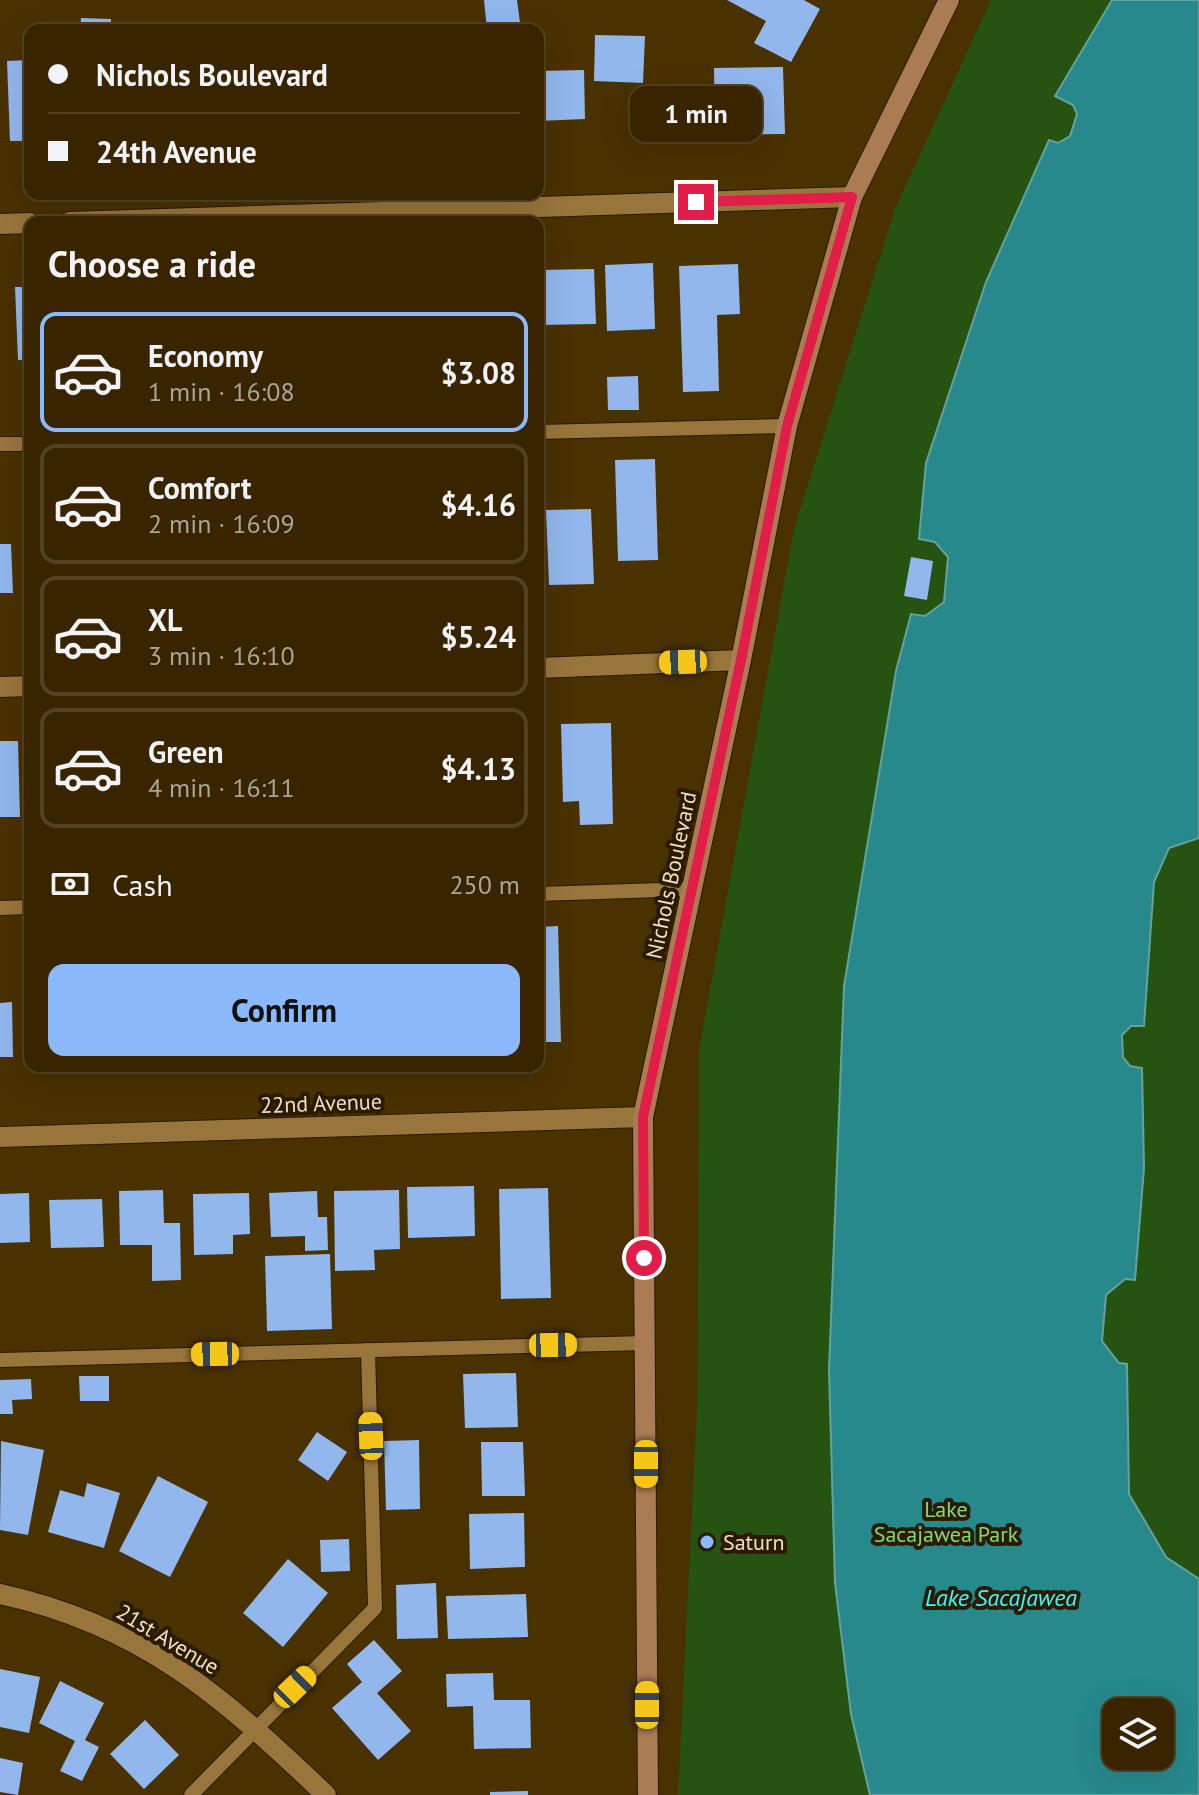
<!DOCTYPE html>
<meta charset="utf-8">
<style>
:root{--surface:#382500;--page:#43310f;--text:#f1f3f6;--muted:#aba599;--line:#524222;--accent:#8cb9fc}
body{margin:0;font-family:"PT Sans",sans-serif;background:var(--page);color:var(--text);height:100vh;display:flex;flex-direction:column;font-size:30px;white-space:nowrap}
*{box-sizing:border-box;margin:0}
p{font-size:26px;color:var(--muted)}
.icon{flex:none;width:44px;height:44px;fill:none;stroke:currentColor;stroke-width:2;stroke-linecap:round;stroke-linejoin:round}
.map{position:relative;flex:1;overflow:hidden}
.side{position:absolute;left:24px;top:216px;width:520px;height:856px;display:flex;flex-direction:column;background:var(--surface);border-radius:16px;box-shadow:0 8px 32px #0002,0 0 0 2px var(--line)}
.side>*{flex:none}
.banner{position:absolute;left:24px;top:24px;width:520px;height:176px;border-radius:16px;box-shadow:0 8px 32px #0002,0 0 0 2px var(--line);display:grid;align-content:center;height:176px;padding:0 24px;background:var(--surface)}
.fabs{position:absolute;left:1102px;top:1698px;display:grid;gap:16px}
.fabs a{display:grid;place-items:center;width:72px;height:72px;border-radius:16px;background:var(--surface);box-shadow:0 8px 32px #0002,0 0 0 2px var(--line);font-size:40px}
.end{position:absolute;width:36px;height:36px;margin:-18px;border:10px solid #e11d48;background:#fff;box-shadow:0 0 0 4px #fff}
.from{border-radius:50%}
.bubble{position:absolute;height:56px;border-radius:16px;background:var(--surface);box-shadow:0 8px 32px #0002,0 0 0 2px var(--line);font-size:26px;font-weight:700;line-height:56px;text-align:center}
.car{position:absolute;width:24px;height:48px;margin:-24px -12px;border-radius:10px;box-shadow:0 0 6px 2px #0007;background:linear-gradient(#f5c518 24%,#345 0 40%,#f5c518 0 76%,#345 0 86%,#f5c518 0)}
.banner b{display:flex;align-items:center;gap:28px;height:76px;font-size:30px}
.banner b+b{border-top:2px solid var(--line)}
.banner i{width:20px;height:20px;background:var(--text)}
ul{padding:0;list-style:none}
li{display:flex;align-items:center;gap:24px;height:120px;margin:0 16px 12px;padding:0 8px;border:4px solid var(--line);border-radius:16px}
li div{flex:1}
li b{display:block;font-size:30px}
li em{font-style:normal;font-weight:700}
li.current{border-color:var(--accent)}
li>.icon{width:72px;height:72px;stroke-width:1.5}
h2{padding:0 24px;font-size:36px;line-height:96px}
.pay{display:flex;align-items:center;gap:20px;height:88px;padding:0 24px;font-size:30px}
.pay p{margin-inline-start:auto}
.primary-button{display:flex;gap:16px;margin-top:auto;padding:16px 24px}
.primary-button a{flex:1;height:92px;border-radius:16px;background:var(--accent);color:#111;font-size:32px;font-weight:700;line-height:92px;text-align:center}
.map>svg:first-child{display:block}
.green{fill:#265311;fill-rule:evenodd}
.water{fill:#27898c;stroke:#64a39c;stroke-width:2;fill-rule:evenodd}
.building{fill:#92b7ed}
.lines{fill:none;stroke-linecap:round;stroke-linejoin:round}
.service-casing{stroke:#2c1a00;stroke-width:16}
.minor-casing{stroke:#2c1a00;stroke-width:22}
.secondary-casing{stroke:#2c1a00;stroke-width:22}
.service{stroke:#98753b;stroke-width:14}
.minor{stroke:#98753b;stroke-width:20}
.secondary{stroke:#ab7c54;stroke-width:20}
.route{stroke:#e11d48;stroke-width:10}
.poi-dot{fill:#8cb9fc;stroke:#2a1b04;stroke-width:3}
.labels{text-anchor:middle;stroke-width:8;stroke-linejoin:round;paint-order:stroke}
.street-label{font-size:22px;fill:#f3dfc2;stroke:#2a1b04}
.park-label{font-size:22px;fill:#85db65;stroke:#2a1b04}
.poi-label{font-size:22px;fill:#f3dfc2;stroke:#2a1b04;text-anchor:start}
.water-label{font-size:24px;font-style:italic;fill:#40f8fd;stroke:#2a1b04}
</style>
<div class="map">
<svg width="1199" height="1795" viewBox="0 0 1199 1795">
<rect width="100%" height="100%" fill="#4a3100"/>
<!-- green -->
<path class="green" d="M 991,0 L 1199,0 L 1199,1795 L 678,1795 L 697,1410 L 699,1050 L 794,529 L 895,209 ZM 1116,1712 L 1160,1712 L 1160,1756 L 1116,1756 Z"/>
<!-- water -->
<path class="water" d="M 1112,0 L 1199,0 L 1199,838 L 1169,848 L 1154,882 L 1144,1026 L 1131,1026 L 1122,1035 L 1123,1057 L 1130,1066 L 1142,1068 L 1144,1168 L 1135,1280 L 1125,1279 L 1106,1295 L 1102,1341 L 1119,1363 L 1127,1364 L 1129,1494 L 1166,1557 L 1199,1579 L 1199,1795 L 870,1795 L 851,1714 L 835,1583 L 829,1370 L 844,986 L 896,671 L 911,614 L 925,616 L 944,602 L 948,557 L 935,542 L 919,539 L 926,463 L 986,282 L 1049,140 L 1058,143 L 1070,136 L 1077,114 L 1073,105 L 1055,96 ZM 1116,1712 L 1160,1712 L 1160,1756 L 1116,1756 Z"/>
<!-- building -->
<g class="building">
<path d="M 484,0 L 517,0 L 521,30 L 487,30 Z"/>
<path d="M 727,0 L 804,0 L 820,9 L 791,62 L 754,43 L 766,21 Z"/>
<path d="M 81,18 L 111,19 L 111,30 L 80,30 Z"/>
<path d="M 295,22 L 295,30 L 252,30 L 252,23 Z"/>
<path d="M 595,35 L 645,36 L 643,83 L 594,81 Z"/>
<path d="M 30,60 L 30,141 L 10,141 L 7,61 Z"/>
<path d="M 783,67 L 785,134 L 715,135 L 714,68 Z"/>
<path d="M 584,70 L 585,119 L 538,121 L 538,71 Z"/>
<path d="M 653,263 L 655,329 L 607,331 L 605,265 Z"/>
<path d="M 738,264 L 740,314 L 717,315 L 719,391 L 683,392 L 679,266 Z"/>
<path d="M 594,269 L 596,324 L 538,325 L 538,270 Z"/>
<path d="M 15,287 L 30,287 L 30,360 L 18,360 Z"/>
<path d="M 638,376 L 639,410 L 608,410 L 607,377 Z"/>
<path d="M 655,459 L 658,560 L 618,561 L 615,460 Z"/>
<path d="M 591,509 L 594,584 L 549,585 L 546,510 Z"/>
<path d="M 25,523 L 30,523 L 30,592 L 27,592 Z"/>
<path d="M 0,544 L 11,544 L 13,593 L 0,593 Z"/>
<path d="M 911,557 L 933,561 L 927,600 L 904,596 Z"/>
<path d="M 611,723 L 613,824 L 580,825 L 579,801 L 563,802 L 561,724 Z"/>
<path d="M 0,741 L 18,741 L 20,817 L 0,817 Z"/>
<path d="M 558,926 L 561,1042 L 538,1042 L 538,927 Z"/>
<path d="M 12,1002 L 13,1057 L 0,1057 L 0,1003 Z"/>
<path d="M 474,1186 L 475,1236 L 408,1238 L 407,1187 Z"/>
<path d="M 548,1188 L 551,1298 L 501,1299 L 499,1189 Z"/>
<path d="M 163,1190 L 164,1223 L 180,1223 L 181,1280 L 152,1281 L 152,1245 L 120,1245 L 119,1191 Z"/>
<path d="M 399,1190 L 400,1249 L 374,1250 L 375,1270 L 335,1271 L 334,1191 Z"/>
<path d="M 317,1191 L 318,1217 L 327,1217 L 328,1250 L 305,1251 L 305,1236 L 271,1237 L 269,1193 Z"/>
<path d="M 29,1193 L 30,1242 L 0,1243 L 0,1194 Z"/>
<path d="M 249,1193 L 250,1234 L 233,1235 L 233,1254 L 194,1255 L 193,1194 Z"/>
<path d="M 102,1199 L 104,1247 L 51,1248 L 49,1200 Z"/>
<path d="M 330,1254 L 332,1329 L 267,1331 L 265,1256 Z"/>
<path d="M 516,1373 L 518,1427 L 465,1428 L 463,1374 Z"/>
<path d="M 79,1376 L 109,1376 L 109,1401 L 80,1401 Z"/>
<path d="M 31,1379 L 32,1399 L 12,1400 L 13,1414 L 0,1414 L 0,1380 Z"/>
<path d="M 317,1432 L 347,1452 L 328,1481 L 298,1460 Z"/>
<path d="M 419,1440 L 420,1509 L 386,1510 L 384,1441 Z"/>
<path d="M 1,1441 L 44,1450 L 28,1535 L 0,1530 Z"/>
<path d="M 481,1442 L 523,1442 L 525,1496 L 482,1496 Z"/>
<path d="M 158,1476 L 208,1502 L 170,1577 L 119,1551 Z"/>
<path d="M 87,1483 L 120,1493 L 104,1548 L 48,1532 L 60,1490 L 84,1497 Z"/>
<path d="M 524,1513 L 525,1567 L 470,1569 L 469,1514 Z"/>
<path d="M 349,1539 L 350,1571 L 321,1572 L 320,1540 Z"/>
<path d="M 288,1559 L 328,1593 L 283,1647 L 243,1613 Z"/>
<path d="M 436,1583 L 438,1638 L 397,1639 L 396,1585 Z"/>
<path d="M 526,1594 L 528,1637 L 448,1639 L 446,1596 Z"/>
<path d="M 374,1640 L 402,1671 L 377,1693 L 411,1731 L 378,1760 L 332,1708 L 362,1682 L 347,1664 Z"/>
<path d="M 0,1669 L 40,1677 L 29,1733 L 0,1727 Z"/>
<path d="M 493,1673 L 494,1700 L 530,1700 L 531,1748 L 474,1749 L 473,1706 L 447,1707 L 446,1674 Z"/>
<path d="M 60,1681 L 104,1703 L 85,1740 L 99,1747 L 82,1781 L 60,1771 L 75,1741 L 39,1723 Z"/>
<path d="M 145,1720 L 179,1755 L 144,1789 L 110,1754 Z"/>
<path d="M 0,1758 L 23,1763 L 18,1795 L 0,1792 Z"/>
<path d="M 528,1791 L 528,1795 L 490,1795 L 490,1792 Z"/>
</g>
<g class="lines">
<defs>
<g id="service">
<path d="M 538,432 L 787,426"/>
<path d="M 0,444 L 30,444"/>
<path d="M 538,894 L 692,889"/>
<path d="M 0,908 L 30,907"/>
<path d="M 0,1360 L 645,1343"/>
<path d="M 191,1795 L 375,1608 L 368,1350"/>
</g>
<g id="minor">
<path d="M 70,222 L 852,197"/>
<path d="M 0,224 L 30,223"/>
<path d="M 538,668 L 741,660"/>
<path d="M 0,687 L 30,686"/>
<path d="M 0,1137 L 643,1117"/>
<path d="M 0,1594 C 143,1625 223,1697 326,1795"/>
</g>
<path id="secondary" d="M 648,1795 L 643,1117 L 741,660 L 787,426 L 852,197 L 949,0"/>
</defs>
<!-- service casing -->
<use href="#service" class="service-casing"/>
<!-- minor casing -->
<use href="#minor" class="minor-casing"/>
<!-- secondary casing -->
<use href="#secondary" class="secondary-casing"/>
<!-- service -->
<use href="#service" class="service"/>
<!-- minor -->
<use href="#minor" class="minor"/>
<!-- secondary -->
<use href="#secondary" class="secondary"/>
</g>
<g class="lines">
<!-- route -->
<path class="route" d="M 644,1258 L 643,1117 L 741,660 L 787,426 L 852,197 L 696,202"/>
</g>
<!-- markers -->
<circle class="poi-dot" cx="707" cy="1542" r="8"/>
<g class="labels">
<!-- street labels -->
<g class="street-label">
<text transform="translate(671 875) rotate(-78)" y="8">Nichols Boulevard</text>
<text transform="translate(321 1103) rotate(-2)" y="8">22nd Avenue</text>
<text transform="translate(168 1639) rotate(31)" y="8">21st Avenue</text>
</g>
<!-- park labels -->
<g class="park-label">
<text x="946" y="1517">Lake<tspan x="946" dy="25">Sacajawea Park</tspan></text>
</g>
<!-- poi labels -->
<g class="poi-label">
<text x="723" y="1550">Saturn</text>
</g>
<!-- water labels -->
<g class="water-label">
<text x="1001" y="1606">Lake Sacajawea</text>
</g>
</g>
</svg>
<div class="fabs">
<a><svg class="icon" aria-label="layers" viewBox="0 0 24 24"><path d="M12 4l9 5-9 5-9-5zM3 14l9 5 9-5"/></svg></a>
</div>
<i class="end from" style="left:644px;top:1258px"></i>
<i class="end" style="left:696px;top:202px"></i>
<div class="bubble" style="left:630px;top:86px;width:132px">1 min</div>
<i class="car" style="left:683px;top:662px;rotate:268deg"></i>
<i class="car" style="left:553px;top:1345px;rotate:89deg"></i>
<i class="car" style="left:215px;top:1354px;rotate:269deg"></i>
<i class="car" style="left:371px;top:1436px;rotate:358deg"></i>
<i class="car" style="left:646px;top:1464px;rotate:180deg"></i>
<i class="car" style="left:295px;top:1687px;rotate:46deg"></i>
<i class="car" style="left:647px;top:1705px;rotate:0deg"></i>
<div class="banner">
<b><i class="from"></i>Nichols Boulevard</b>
<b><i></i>24th Avenue</b>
</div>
<section class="side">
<h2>Choose a ride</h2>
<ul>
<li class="current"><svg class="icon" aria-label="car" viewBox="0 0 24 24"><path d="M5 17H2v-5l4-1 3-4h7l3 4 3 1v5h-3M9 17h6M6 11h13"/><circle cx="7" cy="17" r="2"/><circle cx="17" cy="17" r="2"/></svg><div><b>Economy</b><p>1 min · 16:08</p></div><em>$3.08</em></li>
<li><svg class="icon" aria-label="car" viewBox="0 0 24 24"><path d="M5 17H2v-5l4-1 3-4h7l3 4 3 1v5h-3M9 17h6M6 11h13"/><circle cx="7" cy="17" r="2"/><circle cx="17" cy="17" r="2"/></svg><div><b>Comfort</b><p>2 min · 16:09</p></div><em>$4.16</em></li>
<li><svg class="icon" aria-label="car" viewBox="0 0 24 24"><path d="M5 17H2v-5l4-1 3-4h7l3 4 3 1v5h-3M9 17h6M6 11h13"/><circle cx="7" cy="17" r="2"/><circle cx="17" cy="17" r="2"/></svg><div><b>XL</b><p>3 min · 16:10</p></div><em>$5.24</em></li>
<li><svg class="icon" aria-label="car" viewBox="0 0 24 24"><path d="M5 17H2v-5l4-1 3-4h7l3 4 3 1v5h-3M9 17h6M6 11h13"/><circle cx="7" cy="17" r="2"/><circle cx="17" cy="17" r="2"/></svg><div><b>Green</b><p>4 min · 16:11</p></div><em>$4.13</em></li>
</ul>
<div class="pay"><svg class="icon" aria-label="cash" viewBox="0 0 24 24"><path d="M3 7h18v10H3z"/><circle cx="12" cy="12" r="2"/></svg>Cash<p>250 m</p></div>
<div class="primary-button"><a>Confirm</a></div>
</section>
</div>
